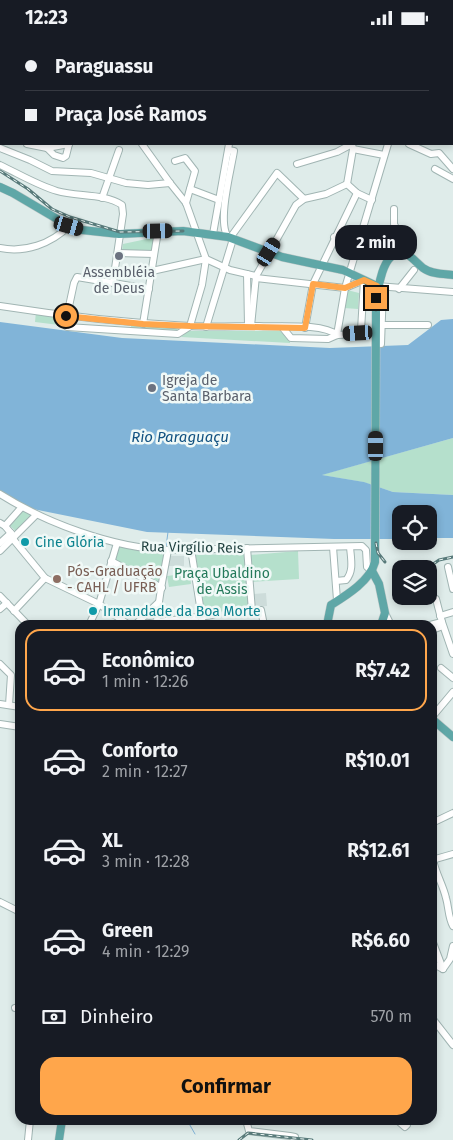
<!DOCTYPE html>
<html lang="pt">
<meta charset="utf-8">
<style>
:root{--surface:#171b24;--page:#20242c;--text:#f1f3f6;--muted:#9ea1a6;--line:#363941;--accent:#ffa64b}
body{margin:0;font-family:"Fira Sans",sans-serif;background:var(--page);color:var(--text);height:100vh;display:flex;flex-direction:column;font-size:19px;white-space:nowrap}
*{box-sizing:border-box;margin:0}
p{font-size:16px;color:var(--muted)}
.icon{flex:none;width:28px;height:28px;fill:none;stroke:currentColor;stroke-width:2;stroke-linecap:round;stroke-linejoin:round}
.map{position:relative;flex:1;overflow:hidden}
.details{position:absolute;left:15px;top:585px;width:422px;height:505px;display:flex;flex-direction:column;background:var(--surface);border-radius:15px;box-shadow:0 2px 8px #0003}
.details>*{flex:none}
.hud{position:absolute;left:0px;top:0px;width:454px;height:110px;box-shadow:0 2px 8px #0003;display:grid;align-content:center;height:110px;padding:0 25px;background:var(--surface)}
.buttons{position:absolute;left:392px;top:470px;display:grid;gap:10px}
.buttons a{display:grid;place-items:center;width:45px;height:45px;border-radius:10px;background:var(--surface);box-shadow:0 2px 8px #0003;font-size:25px}
.end{position:absolute;width:22px;height:22px;margin:-11px;border:6px solid #ffa64b;background:#111;box-shadow:0 0 0 2px #111}
.from{border-radius:50%}
.bubble{position:absolute;height:35px;border-radius:15px;background:var(--surface);box-shadow:0 2px 8px #0003;font-size:16px;font-weight:700;line-height:35px;text-align:center}
.car{position:absolute;width:15px;height:30px;margin:-15px -8px;border-radius:6px;box-shadow:0 0 4px 1px #0007;background:linear-gradient(#222 24%,#8ab4d8 0 40%,#222 0 76%,#8ab4d8 0 86%,#222 0)}
.hud b{display:flex;align-items:center;gap:18px;height:48px;font-size:19px}
.hud b+b{border-top:1px solid var(--line)}
.hud i{width:12px;height:12px;background:var(--text)}
ul{padding:9px 0 0;list-style:none}
li{display:flex;align-items:center;gap:15px;height:82px;margin:0 10px 8px;padding:0 15px;border:2px solid transparent;border-radius:15px}
li div{flex:1}
li b{display:block;font-size:19px}
li em{font-style:normal;font-weight:700}
li.current{border-color:var(--accent)}
li>.icon{width:45px;height:45px;stroke-width:1.5}
.pay{display:flex;align-items:center;gap:12px;height:55px;padding:0 25px;font-size:19px}
.pay p{margin-inline-start:auto}
.primary-button{display:flex;gap:10px;margin-top:auto;padding:10px 25px}
.primary-button a{flex:1;height:58px;border-radius:15px;background:var(--accent);color:#111;font-size:20px;font-weight:700;line-height:58px;text-align:center}
.status{display:flex;justify-content:space-between;align-items:center;height:35px;padding:0 25px;background:var(--surface);direction:ltr}
.status svg{height:14px;fill:currentColor}
.map>svg:first-child{display:block}
.built{fill:#cddcda}
.green{fill:#b5e0cc}
.water{fill:#81b4d8}
.lines{fill:none;stroke-linecap:round;stroke-linejoin:round}
.stream{stroke:#81b4d8;stroke-width:1}
.minor-casing{stroke:#a1b5b3;stroke-width:8}
.major-casing{stroke:#c0c9c9;stroke-width:9}
.minor{stroke:#fff;stroke-width:6}
.major{stroke:#5fa7a7;stroke-width:8}
.rail-casing{stroke:#587a7a;stroke-width:3}
.rail{stroke:#f0f9f7;stroke-width:1;stroke-dasharray:4;stroke-linecap:butt}
.route{stroke:#ffa64b;stroke-width:6}
.worship-dot{fill:#6b7280;stroke:#f0f9f7;stroke-width:2}
.culture-dot{fill:#0f9aa8;stroke:#f0f9f7;stroke-width:2}
.education-dot{fill:#8d6e63;stroke:#f0f9f7;stroke-width:2}
.labels{text-anchor:middle;stroke-width:5;stroke-linejoin:round;paint-order:stroke}
.worship-label{font-size:14px;fill:#5b616d;stroke:#f0f9f7}
.culture-label{font-size:14px;fill:#0d838f;stroke:#f0f9f7;text-anchor:start}
.street-label{font-size:14px;fill:#1e3f3e;stroke:#f0f9f7}
.education-label{font-size:14px;fill:#785e54;stroke:#f0f9f7;text-anchor:start}
.park-label{font-size:14px;fill:#247a5b;stroke:#f0f9f7}
.water-label{font-size:15px;font-style:italic;fill:#125281;stroke:#f0f9f7}
</style>
<div class="status"><b>12:23</b><svg viewBox="0 0 49 12"><path d="M0 12V9h3v3zM5 12V6h3v6zM10 12V3h3v9zM15 12V0h3v12zM26 1h20v11H26zM47 4h2v5h-2z"/></svg></div>
<div class="map">
<svg width="453" height="1105" viewBox="0 0 453 1105">
<rect width="100%" height="100%" fill="#dfecea"/>
<!-- built -->
<g class="built">
<rect x="169" y="521" width="15" height="10"/>
<path d="M 266,558 L 267,571 L 254,572 L 253,559 Z"/>
</g>
<!-- green -->
<g class="green">
<path d="M 156,202 L 153,218 L 122,216 L 123,209 Z"/>
<path d="M 347,255 L 359,258 L 358,274 L 344,273 Z"/>
<path d="M 36,277 L 60,280 L 59,290 L 35,287 Z"/>
<path d="M 131,290 L 178,292 L 177,296 L 131,293 Z"/>
<path d="M 188,296 L 280,296 L 290,306 L 290,308 L 181,302 Z"/>
<path d="M 453,403 L 453,460 L 393,457 L 363,447 L 321,440 Z"/>
<path d="M 25,472 L 38,479 L 19,499 L 9,490 Z"/>
<path d="M 119,511 L 165,520 L 158,549 L 115,525 Z"/>
<path d="M 298,516 L 299,544 L 252,547 L 250,520 Z"/>
<path d="M 247,519 L 251,573 L 201,579 L 192,520 Z"/>
<path d="M 190,538 L 191,549 L 169,552 L 167,541 Z"/>
</g>
<!-- water -->
<path class="water" d="M 453,284 L 453,403 L 322,440 L 364,447 L 393,457 L 453,460 L 453,503 L 429,503 L 429,479 L 401,479 L 401,504 L 334,504 L 147,497 L 28,473 L 0,455 L 0,287 L 122,303 L 330,313 L 408,310 L 441,285 Z"/>
<g class="lines">
<!-- stream -->
<g class="stream">
<path d="M 166,512 L 168,497"/>
<path d="M 187,1085 L 195,1099"/>
</g>
<defs>
<g id="minor">
<path d="M 56,0 L 57,1"/>
<path d="M 39,1 L 39,0"/>
<path d="M 393,1 L 394,0"/>
<path d="M 412,1 L 413,0"/>
<path d="M 452,48 L 453,48"/>
<path d="M 27,109 L 47,113 L 69,109"/>
<path d="M 142,109 L 170,148 L 186,168 L 206,224 L 202,250 L 190,291"/>
<path d="M 409,109 L 431,119 L 439,118 L 453,134"/>
<path d="M 0,113 L 30,125 L 52,136 L 91,138 L 126,148 L 148,150 L 170,148"/>
<path d="M 47,113 L 54,120 L 63,123 L 66,121 L 69,109"/>
<path d="M 353,114 L 384,120"/>
<path d="M 175,126 L 185,123 L 195,136 L 186,168"/>
<path d="M 297,129 L 337,117 L 352,109"/>
<path d="M 0,130 C 19,139 37,150 57,156 C 78,162 104,158 122,170 L 123,179 L 113,247"/>
<path d="M 435,134 L 453,144"/>
<path d="M 347,149 L 353,114 L 352,109"/>
<path d="M 347,149 L 357,158 L 372,165"/>
<path d="M 190,154 L 219,165"/>
<path d="M 102,163 L 119,115"/>
<path d="M 394,174 L 394,189 L 397,195 L 402,196 L 404,198 L 403,219"/>
<path d="M 387,194 L 385,217 L 388,224"/>
<path d="M 213,199 L 229,109"/>
<path d="M 228,202 C 217,187 231,135 234,116 L 228,115"/>
<path d="M 334,202 L 353,208"/>
<path d="M 230,203 L 277,138 L 304,164"/>
<path d="M 0,213 C 25,218 51,209 69,191"/>
<path d="M 118,218 L 154,219"/>
<path d="M 152,236 L 206,224 L 230,235 L 256,241"/>
<path d="M 247,239 L 248,290"/>
<path d="M 256,243 L 345,253 L 364,245 L 361,295 L 358,299 L 337,300 L 328,304 L 291,303 L 282,292"/>
<path d="M 377,251 L 453,257"/>
<path d="M 149,254 L 77,242 L 74,248 L 65,290 L 67,292 L 178,299 L 189,292"/>
<path d="M 399,254 L 414,235"/>
<path d="M 0,271 C 63,281 126,288 190,291 C 213,292 236,291 259,291 C 278,292 323,288 337,300"/>
<path d="M 143,289 L 158,196"/>
<path d="M 382,290 L 428,290"/>
<path d="M 251,291 L 256,241 L 296,170 L 304,164 L 326,159 L 347,149"/>
<path d="M 206,292 L 233,204"/>
<path d="M 305,293 L 313,249 L 357,158"/>
<path d="M 337,300 L 345,253 L 388,109"/>
<path d="M 381,309 L 383,253"/>
<path d="M 0,459 C 46,488 113,513 168,515 L 362,511 L 366,515 L 367,532 L 372,536"/>
<path d="M 0,488 L 5,491 L 14,502"/>
<path d="M 5,491 L 21,473"/>
<path d="M 13,504 L 45,543 L 99,569 L 129,590"/>
<path d="M 0,508 L 11,498"/>
<path d="M 333,512 L 337,565"/>
<path d="M 247,513 L 252,576"/>
<path d="M 191,514 L 203,590"/>
<path d="M 0,516 L 36,480"/>
<path d="M 111,526 L 162,553"/>
<path d="M 448,532 L 453,554"/>
<path d="M 336,546 L 346,545 C 354,536 351,524 350,512"/>
<path d="M 0,561 L 28,590"/>
<path d="M 436,564 L 442,587 L 453,619"/>
<path d="M 0,574 L 7,568"/>
<path d="M 261,575 L 264,590"/>
<path d="M 14,576 L 45,543"/>
<path d="M 385,578 L 391,590"/>
<path d="M 440,581 L 453,577"/>
<path d="M 157,588 C 158,563 164,539 168,515"/>
<path d="M 136,589 L 158,568"/>
<path d="M 89,590 L 99,569 L 117,508"/>
<path d="M 134,590 L 213,580"/>
<path d="M 430,590 L 442,587"/>
<path d="M 432,595 L 443,591"/>
<path d="M 0,629 L 11,640 L 9,670"/>
<path d="M 441,633 L 453,643"/>
<path d="M 0,669 L 20,672"/>
<path d="M 432,682 L 453,657"/>
<path d="M 0,689 L 20,692"/>
<path d="M 432,788 L 453,778"/>
<path d="M 432,825 L 453,819"/>
<path d="M 433,825 C 436,839 443,850 446,863 C 449,873 448,882 453,891"/>
<path d="M 0,867 L 20,877"/>
<path d="M 432,905 L 443,934"/>
<path d="M 432,928 L 443,934 L 450,924 L 453,911"/>
<path d="M 15,973 L 20,972"/>
<path d="M 432,983 L 453,1010"/>
<path d="M 246,1085 L 249,1096 L 290,1101 L 295,1102 L 294,1105"/>
<path d="M 397,1085 L 405,1092 L 407,1090 L 406,1085"/>
<path d="M 28,1105 L 30,1085"/>
</g>
<g id="major">
<path d="M 0,152 L 13,158 L 69,191 L 82,195 L 119,199 L 183,196 L 228,202 L 282,222 L 343,235 L 377,251"/>
<path d="M 372,536 L 379,549 L 385,578 L 381,590"/>
<path d="M 327,590 L 331,570 C 347,560 370,546 375,527 L 376,275 C 377,261 381,207 408,220 C 413,223 418,229 423,233 C 431,239 443,239 453,240"/>
<path d="M 432,684 L 453,702"/>
<path d="M 59,1105 L 62,1085"/>
</g>
</defs>
<!-- minor casing -->
<use href="#minor" class="minor-casing"/>
<!-- major casing -->
<use href="#major" class="major-casing"/>
<!-- minor -->
<use href="#minor" class="minor"/>
<!-- major -->
<use href="#major" class="major"/>
<defs>
<g id="rail">
<path d="M 0,136 L 28,154 L 52,174 L 70,182 L 120,197 L 183,196"/>
<path d="M 364,245 L 374,262 L 376,275"/>
<path d="M 376,508 L 378,518 L 385,527"/>
<path d="M 426,534 L 439,525 L 453,522"/>
<path d="M 239,1105 L 248,1098 L 312,1105"/>
</g>
</defs>
<!-- rail casing -->
<use href="#rail" class="rail-casing"/>
<!-- rail -->
<use href="#rail" class="rail"/>
</g>
<g class="lines">
<!-- route -->
<path class="route" d="M 66,281 L 143,289 L 190,291 L 305,293 L 313,249 L 345,253 L 364,245 L 377,251 L 376,263"/>
</g>
<!-- markers -->
<g class="worship-dot">
<circle cx="119" cy="221" r="5"/>
<circle cx="152" cy="353" r="5"/>
</g>
<g class="culture-dot">
<circle cx="25" cy="507" r="5"/>
<circle cx="93" cy="576" r="5"/>
</g>
<circle class="education-dot" cx="57" cy="544" r="5"/>
<g class="labels">
<!-- worship labels -->
<g class="worship-label">
<text x="119" y="242">Assembléia<tspan x="119" dy="16">de Deus</tspan></text>
<text x="162" y="350" text-anchor="start">Igreja de<tspan x="162" dy="16">Santa Barbara</tspan></text>
</g>
<!-- culture labels -->
<g class="culture-label">
<text x="35" y="512">Cine Glória</text>
<text x="103" y="581">Irmandade da Boa Morte</text>
</g>
<!-- street labels -->
<g class="street-label">
<text transform="translate(192 512) rotate(1)" y="5">Rua Virgílio Reis</text>
</g>
<!-- education labels -->
<g class="education-label">
<text x="67" y="541">Pós-Graduação<tspan x="67" dy="16">- CAHL / UFRB</tspan></text>
</g>
<!-- park labels -->
<g class="park-label">
<text x="222" y="543">Praça Ubaldino<tspan x="222" dy="16">de Assis</tspan></text>
</g>
<!-- water labels -->
<g class="water-label">
<text x="180" y="407">Rio Paraguaçu</text>
</g>
</g>
</svg>
<div class="buttons">
<a><svg class="icon" aria-label="locate" viewBox="0 0 24 24"><circle cx="12" cy="12" r="6"/><path d="M12 2v4M12 18v4M2 12h4M18 12h4"/></svg></a>
<a><svg class="icon" aria-label="layers" viewBox="0 0 24 24"><path d="M12 4l9 5-9 5-9-5zM3 14l9 5 9-5"/></svg></a>
</div>
<i class="end from" style="left:66px;top:281px"></i>
<i class="end" style="left:376px;top:263px"></i>
<div class="bubble" style="left:335px;top:190px;width:82px">2 min</div>
<i class="car" style="left:69px;top:191px;rotate:106deg"></i>
<i class="car" style="left:158px;top:196px;rotate:89deg"></i>
<i class="car" style="left:269px;top:217px;rotate:31deg"></i>
<i class="car" style="left:358px;top:298px;rotate:267deg"></i>
<i class="car" style="left:376px;top:411px;rotate:0deg"></i>
<div class="hud">
<b><i class="from"></i>Paraguassu</b>
<b><i></i>Praça José Ramos</b>
</div>
<section class="details">
<ul>
<li class="current"><svg class="icon" aria-label="car" viewBox="0 0 24 24"><path d="M5 17H2v-5l4-1 3-4h7l3 4 3 1v5h-3M9 17h6M6 11h13"/><circle cx="7" cy="17" r="2"/><circle cx="17" cy="17" r="2"/></svg><div><b>Econômico</b><p>1 min · 12:26</p></div><em>R$7.42</em></li>
<li><svg class="icon" aria-label="car" viewBox="0 0 24 24"><path d="M5 17H2v-5l4-1 3-4h7l3 4 3 1v5h-3M9 17h6M6 11h13"/><circle cx="7" cy="17" r="2"/><circle cx="17" cy="17" r="2"/></svg><div><b>Conforto</b><p>2 min · 12:27</p></div><em>R$10.01</em></li>
<li><svg class="icon" aria-label="car" viewBox="0 0 24 24"><path d="M5 17H2v-5l4-1 3-4h7l3 4 3 1v5h-3M9 17h6M6 11h13"/><circle cx="7" cy="17" r="2"/><circle cx="17" cy="17" r="2"/></svg><div><b>XL</b><p>3 min · 12:28</p></div><em>R$12.61</em></li>
<li><svg class="icon" aria-label="car" viewBox="0 0 24 24"><path d="M5 17H2v-5l4-1 3-4h7l3 4 3 1v5h-3M9 17h6M6 11h13"/><circle cx="7" cy="17" r="2"/><circle cx="17" cy="17" r="2"/></svg><div><b>Green</b><p>4 min · 12:29</p></div><em>R$6.60</em></li>
</ul>
<div class="pay"><svg class="icon" aria-label="cash" viewBox="0 0 24 24"><path d="M3 7h18v10H3z"/><circle cx="12" cy="12" r="2"/></svg>Dinheiro<p>570 m</p></div>
<div class="primary-button"><a>Confirmar</a></div>
</section>
</div>
